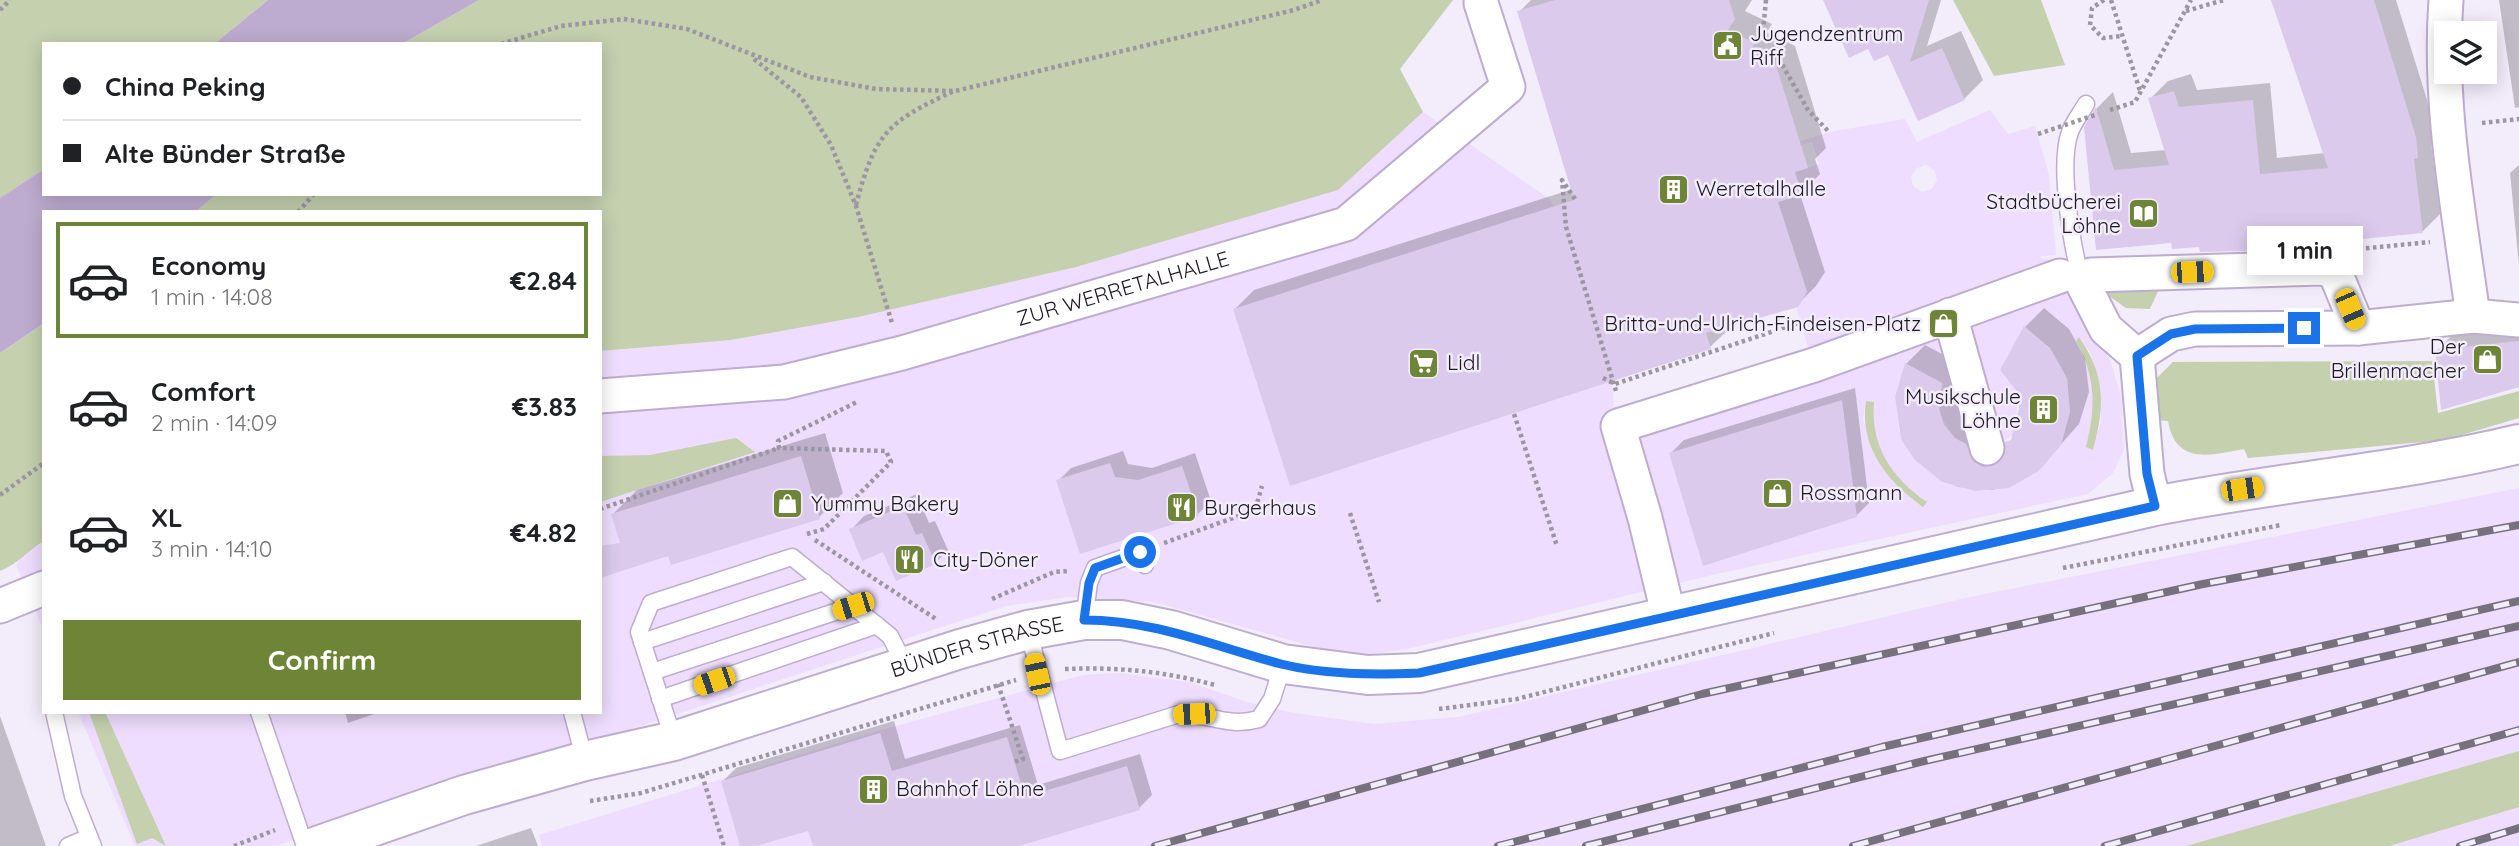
<!DOCTYPE html>
<meta charset="utf-8">
<style>
:root{--surface:#fff;--page:#f2f2f2;--text:#202124;--muted:#757577;--line:#e0e0e0;--accent:#6e8436}
body{margin:0;font-family:Quicksand,sans-serif;background:var(--page);color:var(--text);height:100vh;display:flex;flex-direction:column;font-size:26px;white-space:nowrap}
*{box-sizing:border-box;margin:0}
p{font-size:23px;color:var(--muted)}
.icon{flex:none;width:38px;height:38px;fill:none;stroke:currentColor;stroke-width:2;stroke-linecap:round;stroke-linejoin:round}
.map{position:relative;flex:1;overflow:hidden}
.drawer{position:absolute;left:42px;top:210px;width:560px;height:504px;display:flex;flex-direction:column;background:var(--surface);border-radius:0px;box-shadow:0 4px 18px #0003}
.drawer>*{flex:none}
.guide{position:absolute;left:42px;top:42px;width:560px;height:154px;border-radius:0px;box-shadow:0 4px 18px #0003;display:grid;align-content:center;height:154px;padding:0 21px;background:var(--surface)}
.buttons{position:absolute;left:2434px;top:21px;display:grid;gap:14px}
.buttons a{display:grid;place-items:center;width:63px;height:63px;border-radius:0px;background:var(--surface);box-shadow:0 4px 18px #0003;font-size:35px}
.end{position:absolute;width:32px;height:32px;margin:-16px;border:9px solid #1a73e8;background:#fff;box-shadow:0 0 0 4px #fff}
.from{border-radius:50%}
.bubble{position:absolute;height:49px;border-radius:0px;background:var(--surface);box-shadow:0 4px 18px #0003;font-size:23px;font-weight:700;line-height:49px;text-align:center}
.car{position:absolute;width:21px;height:42px;margin:-21px -10px;border-radius:9px;box-shadow:0 0 5px 2px #0007;background:linear-gradient(#f5c518 24%,#345 0 40%,#f5c518 0 76%,#345 0 86%,#f5c518 0)}
.guide b{display:flex;align-items:center;gap:24px;height:66px;font-size:26px}
.guide b+b{border-top:2px solid var(--line)}
.guide i{width:18px;height:18px;background:var(--text)}
ul{padding:12px 0 0;list-style:none}
li{display:flex;align-items:center;gap:21px;height:116px;margin:0 14px 10px;padding:0 7px;border:4px solid transparent;border-radius:0px}
li div{flex:1}
li b{display:block;font-size:26px}
li em{font-style:normal;font-weight:700}
li.current{border-color:var(--accent)}
li>.icon{width:63px;height:63px;stroke-width:1.5}
.action{display:flex;gap:14px;margin-top:auto;padding:14px 21px}
.action a{flex:1;height:80px;border-radius:0px;background:var(--accent);color:#fff;font-size:28px;font-weight:700;line-height:80px;text-align:center}
.map>svg:first-child{display:block}
.built{fill:#eeddfe;fill-rule:evenodd}
.green{fill:#c4d0ae}
.water{fill:#beacd0}
.shadow{fill:#0003}
.building{fill:#dbcaec}
.lines{fill:none;stroke-linecap:round;stroke-linejoin:round}
.lane-casing{stroke:#beadcf;stroke-width:19}
.street-casing{stroke:#beadcf;stroke-width:37}
.secondary-casing{stroke:#beadcf;stroke-width:42}
.path{stroke:#9c95a2;stroke-width:4.5;stroke-dasharray:3.5 3.5;stroke-linecap:butt}
.lane{stroke:#fff;stroke-width:16}
.street{stroke:#fff;stroke-width:33}
.secondary{stroke:#fff;stroke-width:38}
.rail-casing{stroke:#77707d;stroke-width:8}
.rail{stroke:#f3ecfa;stroke-width:5;stroke-dasharray:16;stroke-linecap:butt}
.path-bridge{stroke:#9c95a2;stroke-width:4.5;stroke-dasharray:3.5 3.5;stroke-linecap:butt}
.route{stroke:#1a73e8;stroke-width:9}
.labels{text-anchor:middle;stroke-width:5;stroke-linejoin:round;paint-order:stroke}
.poi-label{font-size:21px;fill:#1f1825;stroke:#f3ecfa;text-anchor:start}
.street-label{font-size:21px;fill:#1f1825;stroke:#f3ecfa}
</style>
<div class="map">
<svg width="2519" height="846" viewBox="0 0 2519 846">
<rect width="100%" height="100%" fill="#f3ecfa"/>
<!-- built -->
<g class="built">
<path d="M 1990,110 L 2008,134 L 2035,126 L 2049,175 L 2056,255 L 2041,256 L 2042,259 L 2058,258 L 2060,276 L 2076,309 L 2110,359 L 2121,397 L 2124,450 L 2113,473 L 2088,494 L 1712,575 L 1407,649 L 1367,655 L 1322,649 L 1154,602 L 1069,597 L 1006,606 L 275,846 L 135,846 L 78,712 L 600,712 L 600,351 L 731,340 L 1338,190 L 1423,112 L 1551,200 L 1613,390 L 1615,435 L 1816,375 L 1796,307 L 1807,290 L 1778,202 L 1802,195 L 1795,172 L 1819,164 L 1812,142 L 1788,149 L 1791,144 L 1829,132 L 1905,119 L 1917,142 ZM 1926,165 L 1935,171 L 1937,180 L 1932,189 L 1922,192 L 1913,186 L 1911,176 L 1917,168 ZM 2024,327 L 2050,348 L 2067,378 L 2070,412 L 2061,445 L 2039,471 L 2009,488 L 1975,491 L 1942,482 L 1915,460 L 1899,430 L 1895,397 L 1905,364 L 1944,384 L 1939,400 L 1941,417 L 1955,438 L 1970,446 L 1996,446 L 2017,432 L 2025,417 L 2017,415 L 2016,390 L 2003,365 ZM 2079,337 L 2090,352 L 2101,389 L 2101,420 L 2093,450 L 2087,447 L 2095,397 L 2090,373 L 2076,342 ZM 1866,401 L 1874,402 L 1872,420 L 1878,445 L 1890,468 L 1907,487 L 1927,501 L 1900,490 L 1873,453 L 1863,419 Z"/>
<path d="M 2519,488 L 2519,846 L 542,846 L 539,835 L 881,730 L 1083,675 L 1119,673 L 1189,682 L 1250,703 L 1295,713 L 1374,724 L 1458,717 L 1965,598 Z"/>
<path d="M 44,541 L 44,631 L 16,565 L 25,552 Z"/>
</g>
<!-- green -->
<g class="green">
<path d="M 0,0 L 268,0 L 214,44 L 44,44 L 44,169 L 0,198 Z"/>
<path d="M 479,0 L 1453,0 L 1400,69 L 1423,112 L 1338,190 L 1076,267 L 858,317 L 731,340 L 600,351 L 600,212 L 195,212 L 217,194 L 600,194 L 600,44 L 402,44 Z"/>
<path d="M 1953,0 L 2041,0 L 2065,65 L 1994,76 Z"/>
<path d="M 2162,282 L 2150,309 L 2126,308 L 2106,294 L 2106,287 Z"/>
<path d="M 44,323 L 44,541 C 27,551 18,564 0,571 L 0,353 Z"/>
<path d="M 2079,337 C 2106,376 2105,406 2093,450 L 2086,447 C 2096,408 2096,377 2076,341 Z"/>
<path d="M 2432,361 L 2438,413 L 2519,391 L 2519,418 L 2445,440 L 2248,458 L 2244,449 C 2211,455 2176,466 2168,421 L 2154,420 L 2152,383 L 2173,362 Z"/>
<path d="M 1866,401 L 1874,402 C 1870,446 1892,478 1927,502 L 1923,507 C 1887,481 1859,447 1866,401 Z"/>
<path d="M 736,438 L 755,452 L 600,502 L 600,456 L 650,455 Z"/>
<path d="M 89,712 L 105,712 L 166,846 L 152,838 L 137,844 Z"/>
<path d="M 2519,751 L 2519,807 L 2389,846 L 2186,846 Z"/>
</g>
<!-- water -->
<g class="water">
<path d="M 268,0 L 479,0 L 402,44 L 214,44 Z"/>
<path d="M 44,169 L 44,194 L 217,194 L 195,212 L 44,212 L 44,323 L 0,353 L 0,198 Z"/>
</g>
<!-- shadow -->
<g class="shadow">
<path d="M 1531,0 L 1752,0 L 1745,11 L 1772,24 L 1767,32 L 1795,46 L 1826,148 L 1815,159 L 1820,174 L 1800,194 L 1825,272 L 1816,286 L 1797,305 L 1728,325 L 1729,329 L 1710,347 L 1235,309 L 1254,290 L 1573,189 L 1519,12 Z"/>
<path d="M 1828,0 L 1941,0 L 1927,46 L 1961,31 L 1983,80 L 1964,99 L 1889,52 L 1869,47 Z"/>
<path d="M 2274,0 L 2396,0 L 2433,119 L 2435,139 L 2431,143 L 2440,214 L 2423,231 L 2201,245 L 2172,241 L 2097,249 L 2086,128 L 2097,108 L 2113,92 L 2131,153 L 2166,150 L 2150,99 L 2168,81 L 2191,74 L 2197,90 L 2270,83 L 2277,158 L 2325,153 Z"/>
<path d="M 2499,0 L 2519,0 L 2519,107 L 2515,108 Z"/>
<path d="M 2519,165 L 2519,265 L 2510,173 Z"/>
<path d="M 2044,308 L 2069,329 L 2085,358 L 2089,392 L 2079,424 L 2038,470 L 2008,486 L 1992,490 L 1958,487 L 1929,471 L 1906,364 L 1925,345 L 1961,364 L 2003,448 L 2007,448 L 2014,437 L 2020,409 L 2025,327 Z"/>
<path d="M 2519,325 L 2519,384 L 2437,351 L 2456,331 Z"/>
<path d="M 1855,388 L 1869,503 L 1856,516 L 1671,453 L 1684,440 Z"/>
<path d="M 825,433 L 843,493 L 819,517 L 613,514 L 637,490 Z"/>
<path d="M 1123,451 L 1128,464 L 1152,468 L 1195,453 L 1211,501 L 1198,514 L 1058,481 L 1071,468 Z"/>
<path d="M 917,494 L 929,523 L 935,521 L 948,550 L 935,563 L 884,550 L 851,530 L 864,516 Z"/>
<path d="M 345,712 L 380,712 L 348,723 Z"/>
<path d="M 0,716 L 46,846 L 0,846 Z"/>
<path d="M 894,721 L 905,759 L 1020,725 L 1038,785 L 1140,754 L 1152,795 L 1139,808 L 1013,846 L 815,846 L 810,828 L 742,846 L 723,781 L 736,768 Z"/>
<path d="M 531,828 L 538,846 L 476,846 Z"/>
</g>
<!-- building -->
<g class="building">
<path d="M 1555,0 L 1729,0 L 1735,19 L 1728,30 L 1755,43 L 1750,51 L 1776,65 L 1808,168 L 1795,172 L 1802,195 L 1778,202 L 1807,292 L 1798,307 L 1706,333 L 1711,349 L 1290,486 L 1233,309 L 1574,200 L 1517,11 Z"/>
<path d="M 1823,0 L 1929,0 L 1910,62 L 1942,48 L 1965,100 L 1918,121 L 1888,55 L 1874,61 L 1868,49 L 1849,58 Z"/>
<path d="M 2271,0 L 2374,0 L 2416,137 L 2418,158 L 2414,159 L 2423,233 L 2242,251 L 2200,252 L 2199,247 L 2172,249 L 2171,243 L 2096,250 L 2084,127 L 2096,107 L 2114,170 L 2169,165 L 2148,98 L 2174,91 L 2179,107 L 2253,100 L 2260,174 L 2328,168 Z"/>
<path d="M 2024,326 L 2050,348 L 2067,378 L 2070,412 L 2061,445 L 2039,471 L 2009,488 L 1975,491 L 1942,482 L 1915,460 L 1901,439 L 1895,397 L 1905,363 L 1942,383 L 1939,409 L 1944,425 L 1955,438 L 1966,444 L 1974,462 L 1983,467 L 1993,466 L 2005,453 L 2005,442 L 2011,440 L 2019,409 L 2016,390 L 2000,370 Z"/>
<path d="M 2519,341 L 2519,387 L 2441,410 L 2435,350 Z"/>
<path d="M 1842,400 L 1857,517 L 1703,566 L 1669,453 Z"/>
<path d="M 801,456 L 820,519 L 671,565 L 668,556 L 600,578 L 600,546 L 620,543 L 611,514 Z"/>
<path d="M 1110,463 L 1115,477 L 1138,480 L 1182,466 L 1199,516 L 1080,554 L 1056,480 Z"/>
<path d="M 903,506 L 916,535 L 922,533 L 936,564 L 896,581 L 883,552 L 862,561 L 849,529 Z"/>
<path d="M 880,733 L 892,771 L 1007,737 L 1025,797 L 1127,766 L 1140,810 L 1019,846 L 813,846 L 808,831 L 756,846 L 740,846 L 721,781 Z"/>
</g>
<g class="lines">
<defs>
<g id="lane">
<path d="M 2082,282 C 2072,248 2058,165 2070,132 C 2073,123 2081,113 2086,104"/>
<path d="M 1084,620 L 1089,583 L 1095,568 L 1140,552 L 1145,565"/>
<path d="M 1028,630 L 1060,751 L 1179,714 C 1209,713 1227,728 1259,719 L 1272,699 L 1283,664"/>
<path d="M 642,642 L 824,582"/>
<path d="M 652,672 L 853,606"/>
<path d="M 660,699 L 877,625"/>
<path d="M 54,712 L 73,796 L 93,846"/>
<path d="M 259,712 L 305,846"/>
<path d="M 572,712 L 585,761"/>
<path d="M 674,741 L 639,632 L 651,603 L 792,557 L 890,636 L 906,667"/>
<path d="M 68,846 L 89,837"/>
</g>
<g id="street">
<path d="M 2446,0 C 2438,105 2459,212 2473,316"/>
<path d="M 1950,315 L 1987,448"/>
<path d="M 2137,356 L 2171,334 L 2195,329 L 2358,328 L 2473,316 L 2519,320"/>
<path id="s1" d="M 600,396 L 784,382 L 902,353 L 1346,224 L 1508,87 L 1481,3"/>
<path d="M 2155,506 L 2147,474 L 2137,356 L 2106,329 L 2082,282 L 2091,275 L 2323,268 L 2335,272 L 2358,328"/>
<path d="M 0,606 L 44,588"/>
<path d="M 1669,617 L 1645,518 L 1618,426 L 1814,365 L 2060,276"/>
</g>
<g id="secondary">
<path id="s2" d="M 317,846 L 464,795 L 585,761 L 674,741 L 960,649 L 1028,630 L 1084,620 L 1122,620 L 1171,630 L 1283,664 L 1368,675 L 1419,673 L 2155,506 C 2275,482 2399,473 2519,444"/>
</g>
</defs>
<!-- lane casing -->
<use href="#lane" class="lane-casing"/>
<!-- street casing -->
<use href="#street" class="street-casing"/>
<!-- secondary casing -->
<use href="#secondary" class="secondary-casing"/>
<!-- path -->
<g class="path">
<path d="M 1766,0 L 1763,31 L 1808,110 L 1829,132"/>
<path d="M 2104,0 L 2092,8 L 2090,25 L 2103,38 L 2122,36"/>
<path d="M 2111,0 L 2140,91"/>
<path d="M 0,10 L 10,0"/>
<path d="M 2186,11 L 2224,0"/>
<path d="M 501,44 L 561,26 L 624,19 L 687,29 L 810,77 L 876,89 L 955,91 L 1294,10 L 1322,0"/>
<path d="M 754,59 L 801,97 L 831,145 L 856,206 L 892,323"/>
<path d="M 2110,110 L 2135,102 L 2191,0"/>
<path d="M 2482,123 L 2519,119"/>
<path d="M 1575,199 L 1562,180 L 1566,227 L 1616,391"/>
<path d="M 856,205 C 875,133 887,122 954,91"/>
<path d="M 298,212 L 314,194"/>
<path d="M 2359,249 L 2430,242"/>
<path d="M 1603,378 L 1615,384 L 1801,322"/>
<path d="M 1514,414 L 1557,546"/>
<path d="M 0,495 L 44,463"/>
<path d="M 600,509 L 779,448"/>
<path d="M 1350,513 L 1379,602"/>
<path d="M 807,534 L 824,529 L 891,462 L 886,451 L 779,448 L 778,441 L 859,401"/>
<path d="M 815,540 L 936,619"/>
<path d="M 1164,543 L 1255,510 L 1262,486"/>
<path d="M 2063,568 L 2281,525"/>
<path d="M 992,599 L 1054,572 L 1069,571"/>
<path d="M 1065,669 C 1120,667 1162,671 1215,685"/>
<path d="M 998,684 L 1023,759 L 1014,762"/>
<path d="M 1439,709 L 1517,699 L 1774,633"/>
<path d="M 702,775 L 724,846"/>
<path d="M 590,801 L 641,793 L 1016,680"/>
<path d="M 234,846 L 275,830"/>
</g>
<!-- lane -->
<use href="#lane" class="lane"/>
<!-- street -->
<use href="#street" class="street"/>
<!-- secondary -->
<use href="#secondary" class="secondary"/>
<defs>
<g id="rail">
<path d="M 1155,846 L 1702,694 L 2203,584 L 2519,525"/>
<path d="M 1498,846 L 1882,747 L 2519,601"/>
<path d="M 1586,846 L 1920,762 L 2519,626"/>
<path d="M 1853,846 L 2519,662"/>
<path d="M 2105,846 L 2519,730"/>
<path d="M 2460,846 L 2519,828"/>
</g>
</defs>
<!-- rail casing -->
<use href="#rail" class="rail-casing"/>
<!-- rail -->
<use href="#rail" class="rail"/>
<!-- path-bridge -->
<path class="path-bridge" d="M 2038,134 L 2098,114"/>
</g>
<g class="lines">
<!-- route -->
<path class="route" d="M 1140,552 L 1095,568 L 1089,583 L 1084,620 C 1155,620 1213,646 1281,664 C 1325,675 1374,675 1419,673 L 2155,506 L 2147,474 L 2137,356 L 2171,334 L 2195,329 L 2304,328"/>
</g>
<!-- icons -->
<defs>
<symbol id="civic-square" viewBox="-11 -11 22 22"><rect x="-9" y="-9" width="18" height="18" rx="4" fill="#6e8436" stroke="#f3ecfa"/><path d="M-.6-6.5H3V-4.5H.6V-3L4-1V1h2V6H-6V1h2V-1L-.6-3ZM-1.2 2.5V6h2.4V2.5Z" fill="#fff"/></symbol>
<symbol id="building-square" viewBox="-11 -11 22 22"><rect x="-9" y="-9" width="18" height="18" rx="4" fill="#6e8436" stroke="#f3ecfa"/><path d="M-4-6H4V6H1V3H-1V6H-4ZM-2.5-4.3h1.7v1.8h-1.7ZM.8-4.3h1.7v1.8H.8ZM-2.5-1h1.7V.8h-1.7ZM.8-1h1.7V.8H.8Z" fill="#fff"/></symbol>
<symbol id="library-square" viewBox="-11 -11 22 22"><rect x="-9" y="-9" width="18" height="18" rx="4" fill="#6e8436" stroke="#f3ecfa"/><path d="M-6-4Q-3-5.5-.7-3.5V5Q-3 3-6 4ZM6-4Q3-5.5 .7-3.5V5Q3 3 6 4Z" fill="#fff"/></symbol>
<symbol id="shop-square" viewBox="-11 -11 22 22"><rect x="-9" y="-9" width="18" height="18" rx="4" fill="#6e8436" stroke="#f3ecfa"/><path d="M-5-2.5h2.3a2.7 3.5 0 0 1 5.4 0H5L5.5 6h-11ZM-1.5-2.5h3a1.5 2.3 0 0 0-3 0Z" fill="#fff"/></symbol>
<symbol id="supermarket-square" viewBox="-11 -11 22 22"><rect x="-9" y="-9" width="18" height="18" rx="4" fill="#6e8436" stroke="#f3ecfa"/><path d="M-6-5.5h2.5l.6 2H6L4.5 2H-2.5L-4.4-4H-6ZM-1.5 3.2a1.3 1.3 0 1 0 .1 0ZM3 3.2a1.3 1.3 0 1 0 .1 0Z" fill="#fff"/></symbol>
<symbol id="restaurant-square" viewBox="-11 -11 22 22"><rect x="-9" y="-9" width="18" height="18" rx="4" fill="#6e8436" stroke="#f3ecfa"/><path d="M-5-6h1v4h1v-4h1v4h1v-4h1v5L-1.5 .5V6h-2V.5L-5-1ZM5-6V6H3V1.5H1.5Q1.5-4 5-6Z" fill="#fff"/></symbol>
</defs>
<g fill-rule="evenodd">
<use href="#civic-square" x="1710" y="28" width="35" height="35"/>
<use href="#building-square" x="1656" y="172" width="35" height="35"/>
<use href="#library-square" x="2126" y="196" width="35" height="35"/>
<use href="#shop-square" x="1926" y="306" width="35" height="35"/>
<use href="#shop-square" x="2470" y="342" width="35" height="35"/>
<use href="#supermarket-square" x="1406" y="346" width="35" height="35"/>
<use href="#building-square" x="2026" y="392" width="35" height="35"/>
<use href="#shop-square" x="1760" y="476" width="35" height="35"/>
<use href="#shop-square" x="770" y="486" width="35" height="35"/>
<use href="#restaurant-square" x="1164" y="490" width="35" height="35"/>
<use href="#restaurant-square" x="892" y="542" width="35" height="35"/>
<use href="#building-square" x="856" y="772" width="35" height="35"/>
</g>
<g class="labels">
<!-- poi labels -->
<g class="poi-label">
<text x="1750" y="41">Jugendzentrum<tspan x="1750" dy="24">Riff</tspan></text>
<text x="1696" y="196">Werretalhalle</text>
<text x="2121" y="209" text-anchor="end">Stadtbücherei<tspan x="2121" dy="24">Löhne</tspan></text>
<text x="1921" y="331" text-anchor="end">Britta-und-Ulrich-Findeisen-Platz</text>
<text x="2465" y="354" text-anchor="end">Der<tspan x="2465" dy="24">Brillenmacher</tspan></text>
<text x="1447" y="370">Lidl</text>
<text x="2021" y="404" text-anchor="end">Musikschule<tspan x="2021" dy="24">Löhne</tspan></text>
<text x="1800" y="500">Rossmann</text>
<text x="811" y="511">Yummy Bakery</text>
<text x="1204" y="515">Burgerhaus</text>
<text x="933" y="567">City-Döner</text>
<text x="896" y="796">Bahnhof Löhne</text>
</g>
<!-- street labels -->
<g class="street-label">
<text dy="7" stroke="none"><textPath href="#s1" startOffset="536">ZUR WERRETALHALLE</textPath></text>
<text dy="7" stroke="none"><textPath href="#s2" startOffset="690">BÜNDER STRASSE</textPath></text>
</g>
</g>
</svg>
<div class="buttons">
<a><svg class="icon" aria-label="layers" viewBox="0 0 24 24"><path d="M12 4l9 5-9 5-9-5zM3 14l9 5 9-5"/></svg></a>
</div>
<i class="end from" style="left:1140px;top:552px"></i>
<i class="end" style="left:2304px;top:328px"></i>
<div class="bubble" style="left:2247px;top:226px;width:116px">1 min</div>
<i class="car" style="left:2192px;top:272px;rotate:88deg"></i>
<i class="car" style="left:2350px;top:309px;rotate:157deg"></i>
<i class="car" style="left:2242px;top:489px;rotate:82deg"></i>
<i class="car" style="left:853px;top:606px;rotate:252deg"></i>
<i class="car" style="left:1037px;top:674px;rotate:348deg"></i>
<i class="car" style="left:714px;top:681px;rotate:251deg"></i>
<i class="car" style="left:1194px;top:714px;rotate:268deg"></i>
<div class="guide">
<b><i class="from"></i>China Peking</b>
<b><i></i>Alte Bünder Straße</b>
</div>
<section class="drawer">
<ul>
<li class="current"><svg class="icon" aria-label="car" viewBox="0 0 24 24"><path d="M5 17H2v-5l4-1 3-4h7l3 4 3 1v5h-3M9 17h6M6 11h13"/><circle cx="7" cy="17" r="2"/><circle cx="17" cy="17" r="2"/></svg><div><b>Economy</b><p>1 min · 14:08</p></div><em>€2.84</em></li>
<li><svg class="icon" aria-label="car" viewBox="0 0 24 24"><path d="M5 17H2v-5l4-1 3-4h7l3 4 3 1v5h-3M9 17h6M6 11h13"/><circle cx="7" cy="17" r="2"/><circle cx="17" cy="17" r="2"/></svg><div><b>Comfort</b><p>2 min · 14:09</p></div><em>€3.83</em></li>
<li><svg class="icon" aria-label="car" viewBox="0 0 24 24"><path d="M5 17H2v-5l4-1 3-4h7l3 4 3 1v5h-3M9 17h6M6 11h13"/><circle cx="7" cy="17" r="2"/><circle cx="17" cy="17" r="2"/></svg><div><b>XL</b><p>3 min · 14:10</p></div><em>€4.82</em></li>
</ul>
<div class="action"><a>Confirm</a></div>
</section>
</div>
